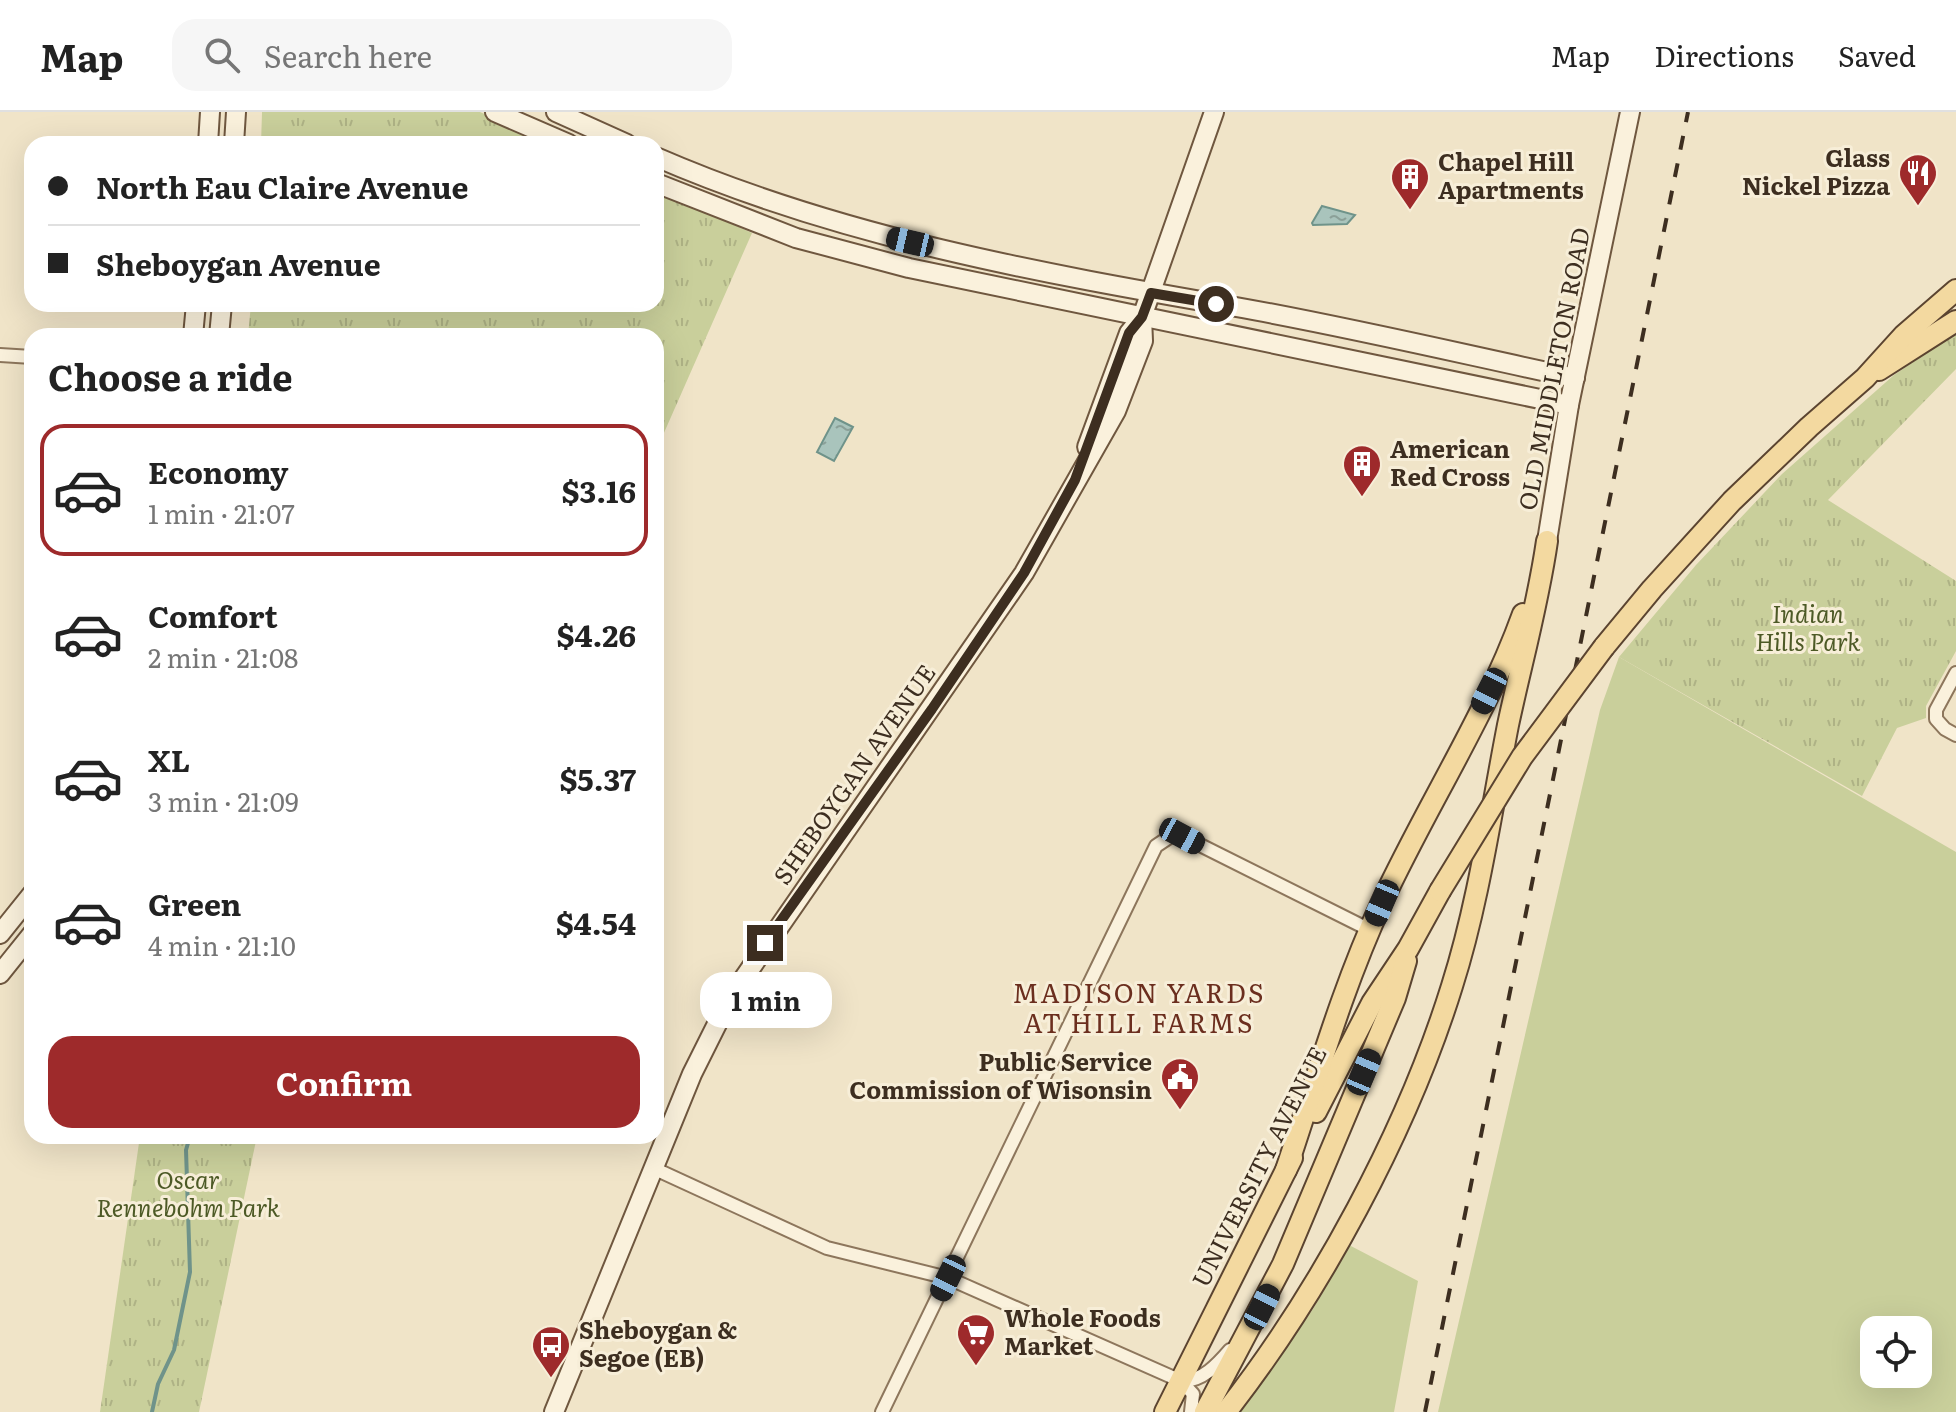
<!DOCTYPE html>
<meta charset="utf-8">
<style>
:root{--surface:#fff;--page:#f6f6f6;--text:#222;--muted:#767676;--line:#e0e0e0;--accent:#9e2a2b}
body{margin:0;font-family:Literata,serif;background:var(--page);color:var(--text);height:100vh;display:flex;flex-direction:column;font-size:30px;white-space:nowrap}
*{box-sizing:border-box;margin:0}
p{font-size:26px;color:var(--muted)}
.icon{flex:none;width:44px;height:44px;fill:none;stroke:currentColor;stroke-width:2;stroke-linecap:round;stroke-linejoin:round}
.map{position:relative;flex:1;overflow:hidden}
.drawer{position:absolute;left:24px;top:216px;width:640px;height:816px;display:flex;flex-direction:column;background:var(--surface);border-radius:24px;box-shadow:0 8px 32px #0002}
.drawer>*{flex:none}
.top-card{position:absolute;left:24px;top:24px;width:640px;height:176px;border-radius:24px;box-shadow:0 8px 32px #0002;display:grid;align-content:center;height:176px;padding:0 24px;background:var(--surface)}
.controls{position:absolute;left:1860px;top:1204px;display:grid;gap:16px}
.controls a{display:grid;place-items:center;width:72px;height:72px;border-radius:16px;background:var(--surface);box-shadow:0 8px 32px #0002;font-size:40px}
.end{position:absolute;width:36px;height:36px;margin:-18px;border:10px solid #3d2e20;background:#fff;box-shadow:0 0 0 4px #fff}
.from{border-radius:50%}
.bubble{position:absolute;height:56px;border-radius:24px;background:var(--surface);box-shadow:0 8px 32px #0002;font-size:26px;font-weight:700;line-height:56px;text-align:center}
.car{position:absolute;width:24px;height:48px;margin:-24px -12px;border-radius:10px;box-shadow:0 0 6px 2px #0007;background:linear-gradient(#222 24%,#8ab4d8 0 40%,#222 0 76%,#8ab4d8 0 86%,#222 0)}
.top-card b{display:flex;align-items:center;gap:28px;height:76px;font-size:30px}
.top-card b+b{border-top:2px solid var(--line)}
.top-card i{width:20px;height:20px;background:var(--text)}
ul{padding:0;list-style:none}
li{display:flex;align-items:center;gap:24px;height:132px;margin:0 16px 12px;padding:0 8px;border:4px solid transparent;border-radius:24px}
li div{flex:1}
li b{display:block;font-size:30px}
li em{font-style:normal;font-weight:700}
li.current{border-color:var(--accent)}
li>.icon{width:72px;height:72px;stroke-width:1.5}
h2{padding:0 24px;font-size:36px;line-height:96px}
.cta{display:flex;gap:16px;margin-top:auto;padding:16px 24px}
.cta a{flex:1;height:92px;border-radius:24px;background:var(--accent);color:#fff;font-size:32px;font-weight:700;line-height:92px;text-align:center}
header{display:flex;align-items:center;gap:48px;box-sizing:border-box;height:112px;padding:0 40px;background:var(--surface);border-bottom:2px solid var(--line)}
header strong{font-size:38px}
nav{display:flex;gap:44px;margin-inline-start:auto;font-size:28px}
.search{width:560px;height:72px;background:var(--page);display:flex;align-items:center;gap:20px;box-sizing:border-box;padding:0 28px;border-radius:24px;color:var(--muted);font-size:30px}
.map>svg:first-child{display:block}
.green{fill:#c9cf9b;fill-rule:evenodd}
.park{fill:url(#park-tufts)}
.water{fill:url(#water-ripples);stroke:#6f938a;stroke-width:2}
.lines{fill:none;stroke-linecap:round;stroke-linejoin:round}
.stream{stroke:#6f938a;stroke-width:4}
.street-casing{stroke:#8d765c;stroke-width:16}
.secondary-casing{stroke:#6f573f;stroke-width:22}
.primary-casing{stroke:#5b4430;stroke-width:24}
.street{stroke:#faf1dc;stroke-width:12}
.secondary{stroke:#faf1dc;stroke-width:18}
.primary{stroke:#f3d9a0;stroke-width:20}
.rail{stroke:#3d2e20;stroke-width:4;stroke-dasharray:14 14;stroke-linecap:butt}
.primary-bridge-casing{stroke:#5b4430;stroke-width:24;stroke-linecap:butt}
.primary-bridge{stroke:#f3d9a0;stroke-width:20}
.route{stroke:#3d2e20;stroke-width:10}
.labels{text-anchor:middle;stroke-width:6;stroke-linejoin:round;paint-order:stroke}
.poi-label{font-size:24px;font-weight:bold;fill:#3d2e20;stroke:#f7eed8;text-anchor:start}
.street-label{font-size:24px;fill:#3d2e20;stroke:#f7eed8}
.park-label{font-size:24px;font-style:italic;fill:#4d5a26;stroke:#f7eed8}
.neighbourhood-label{font-size:26px;letter-spacing:2px;fill:#6b2e1e;stroke:#f7eed8}
</style>
<header>
<strong>Map</strong>
<div class="search"><svg class="icon" aria-label="search" viewBox="0 0 24 24"><circle cx="10" cy="10" r="6"/><path d="M15 15l6 6"/></svg>Search here</div>
<nav><a>Map</a><a>Directions</a><a>Saved</a></nav>
</header>
<div class="map">
<svg width="1956" height="1300" viewBox="0 0 1956 1300">
<defs>
<pattern id="park-tufts" width="24" height="20" patternUnits="userSpaceOnUse" patternTransform="scale(2)"><rect width="24" height="20" fill="#c9cf9b"/><path d="M3 7l-1-3M5 7V3M7 7l1-3M15 17l-1-3M17 17v-4M19 17l1-3" fill="none" stroke="#aeb285"/></pattern>
<pattern id="water-ripples" width="26" height="14" patternUnits="userSpaceOnUse" patternTransform="scale(2)"><rect width="26" height="14" fill="#a9c4bc"/><path d="M2 4q2-2 4 0t4 0M15 11q2-2 4 0t4 0" fill="none" stroke="#8ba098"/></pattern>
</defs>
<rect width="100%" height="100%" fill="#f0e4c8"/>
<!-- green -->
<g class="green">
<path d="M 1619,545 L 1956,740 L 1956,1300 L 1438,1300 L 1600,598 ZM 1874,1218 L 1918,1218 L 1918,1262 L 1874,1262 Z"/>
<path d="M 1349,1133 L 1418,1169 L 1394,1300 L 1241,1300 L 1313,1197 Z"/>
</g>
<!-- park -->
<g class="park">
<path d="M 262,0 L 480,0 L 552,32 L 261,32 Z"/>
<path d="M 656,78 L 752,121 L 656,339 L 656,224 L 248,224 L 251,192 L 656,192 Z"/>
<path d="M 1956,221 L 1956,257 L 1828,388 L 1956,469 L 1956,539 L 1926,594 L 1926,606 L 1897,616 L 1862,684 L 1619,545 L 1696,453 L 1782,362 L 1894,263 Z"/>
<path d="M 140,1024 L 257,1024 L 199,1300 L 100,1300 Z"/>
</g>
<!-- water -->
<g class="water">
<path d="M 1322,94 L 1355,103 L 1347,112 L 1313,113 L 1312,111 Z"/>
<path d="M 835,306 L 853,315 L 834,349 L 817,340 Z"/>
</g>
<g class="lines">
<!-- stream -->
<path class="stream" d="M 152,1300 L 158,1272 L 174,1238 L 190,1160 L 186,1038 L 190,1024"/>
<defs>
<g id="street">
<path d="M 0,243 L 32,245"/>
<path d="M 1956,561 L 1936,598 L 1936,607 L 1945,617 L 1956,623"/>
<path d="M 653,1056 L 827,1136 L 948,1166 L 1181,1269 L 1193,1282 L 1191,1300"/>
<path d="M 1181,1269 C 1202,1270 1218,1252 1230,1238"/>
<path d="M 882,1300 L 1156,734 L 1171,724 L 1182,724 L 1370,818"/>
</g>
<g id="secondary">
<path d="M 495,0 L 569,32"/>
<path d="M 556,0 L 627,32"/>
<path d="M 208,32 L 210,0"/>
<path d="M 234,32 L 236,0"/>
<path d="M 656,45 C 840,125 1039,161 1236,195 C 1349,215 1462,242 1575,266"/>
<path d="M 656,71 L 796,126 L 909,156 L 1569,293"/>
<path d="M 193,224 L 196,192"/>
<path d="M 219,224 L 222,192"/>
<path d="M 1087,335 L 1129,221 L 1142,205"/>
<path d="M 1547,429 L 1569,293 L 1630,0"/>
<path d="M 0,822 L 32,782"/>
<path d="M 0,862 L 32,822"/>
<path d="M 554,1300 L 692,962 L 730,886 L 1024,461 L 1116,299 L 1143,229 L 1142,205 L 1214,0"/>
</g>
<g id="primary">
<path d="M 1879,258 L 1956,209"/>
<path d="M 1604,535 L 1652,477 L 1732,389 L 1809,315 L 1865,266 L 1904,223 L 1956,178"/>
<path d="M 1316,1000 L 1372,891 L 1408,837 L 1440,779"/>
<path d="M 1286,1058 C 1316,969 1342,876 1382,790 C 1427,693 1487,602 1523,502"/>
<path d="M 1165,1300 L 1292,1046"/>
<path d="M 1205,1300 L 1283,1152 L 1395,886 L 1406,849"/>
<path d="M 1226,1300 C 1320,1180 1407,1019 1452,874 C 1479,789 1491,700 1508,613 C 1521,552 1538,492 1547,429"/>
</g>
</defs>
<!-- street casing -->
<use href="#street" class="street-casing"/>
<!-- secondary casing -->
<use href="#secondary" class="secondary-casing"/>
<!-- primary casing -->
<use href="#primary" class="primary-casing"/>
<!-- street -->
<use href="#street" class="street"/>
<!-- secondary -->
<use href="#secondary" class="secondary"/>
<!-- primary -->
<use href="#primary" class="primary"/>
<!-- rail -->
<path class="rail" d="M 1425,1300 L 1688,0"/>
<defs>
<path id="primary-bridge" d="M 1440,779 L 1522,645 L 1604,535"/>
</defs>
<!-- primary-bridge casing -->
<use href="#primary-bridge" class="primary-bridge-casing"/>
<!-- primary-bridge -->
<use href="#primary-bridge" class="primary-bridge"/>
</g>
<g class="lines">
<!-- route -->
<path class="route" d="M 765,831 L 932,597 L 1024,461 L 1075,368 L 1129,221 L 1142,205 L 1151,181 L 1216,192"/>
</g>
<!-- icons -->
<defs>
<symbol id="restaurant-pin" viewBox="-11 -11 22 30"><path d="M0 17L-7.5 6A9.5 9.5 0 1 1 7.5 6Z" fill="#9e2a2b" stroke="#f7eed8"/><path d="M-5-6h1v4h1v-4h1v4h1v-4h1v5L-1.5 .5V6h-2V.5L-5-1ZM5-6V6H3V1.5H1.5Q1.5-4 5-6Z" fill="#fff"/></symbol>
<symbol id="building-pin" viewBox="-11 -11 22 30"><path d="M0 17L-7.5 6A9.5 9.5 0 1 1 7.5 6Z" fill="#9e2a2b" stroke="#f7eed8"/><path d="M-4-6H4V6H1V3H-1V6H-4ZM-2.5-4.3h1.7v1.8h-1.7ZM.8-4.3h1.7v1.8H.8ZM-2.5-1h1.7V.8h-1.7ZM.8-1h1.7V.8H.8Z" fill="#fff"/></symbol>
<symbol id="civic-pin" viewBox="-11 -11 22 30"><path d="M0 17L-7.5 6A9.5 9.5 0 1 1 7.5 6Z" fill="#9e2a2b" stroke="#f7eed8"/><path d="M-.6-6.5H3V-4.5H.6V-3L4-1V1h2V6H-6V1h2V-1L-.6-3ZM-1.2 2.5V6h2.4V2.5Z" fill="#fff"/></symbol>
<symbol id="supermarket-pin" viewBox="-11 -11 22 30"><path d="M0 17L-7.5 6A9.5 9.5 0 1 1 7.5 6Z" fill="#9e2a2b" stroke="#f7eed8"/><path d="M-6-5.5h2.5l.6 2H6L4.5 2H-2.5L-4.4-4H-6ZM-1.5 3.2a1.3 1.3 0 1 0 .1 0ZM3 3.2a1.3 1.3 0 1 0 .1 0Z" fill="#fff"/></symbol>
<symbol id="bus-pin" viewBox="-11 -11 22 30"><path d="M0 17L-7.5 6A9.5 9.5 0 1 1 7.5 6Z" fill="#9e2a2b" stroke="#f7eed8"/><path d="M-5-6H5V4H4V6H2V4H-2V6H-4V4H-5ZM-3.5-4V0h7V-4ZM-3.5 1.2v1.5H-2V1.2ZM2 1.2v1.5H3.5V1.2Z" fill="#fff"/></symbol>
</defs>
<g fill-rule="evenodd">
<use href="#restaurant-pin" x="1896" y="39" width="44" height="60"/>
<use href="#building-pin" x="1388" y="43" width="44" height="60"/>
<use href="#building-pin" x="1340" y="330" width="44" height="60"/>
<use href="#civic-pin" x="1158" y="943" width="44" height="60"/>
<use href="#supermarket-pin" x="954" y="1199" width="44" height="60"/>
<use href="#bus-pin" x="529" y="1211" width="44" height="60"/>
</g>
<g class="labels">
<!-- poi labels -->
<g class="poi-label">
<text x="1890" y="55" text-anchor="end">Glass<tspan x="1890" dy="28">Nickel Pizza</tspan></text>
<text x="1438" y="59">Chapel Hill<tspan x="1438" dy="28">Apartments</tspan></text>
<text x="1390" y="346">American<tspan x="1390" dy="28">Red Cross</tspan></text>
<text x="1152" y="959" text-anchor="end">Public Service<tspan x="1152" dy="28">Commission of Wisonsin</tspan></text>
<text x="1004" y="1215">Whole Foods<tspan x="1004" dy="28">Market</tspan></text>
<text x="579" y="1227">Sheboygan &amp;<tspan x="579" dy="28">Segoe (EB)</tspan></text>
</g>
<!-- street labels -->
<g class="street-label">
<text transform="translate(1555 257) rotate(-79)" y="8">OLD MIDDLETON ROAD</text>
<text transform="translate(855 663) rotate(-55)" y="8">SHEBOYGAN AVENUE</text>
<text transform="translate(1260 1055) rotate(-63)" y="8">UNIVERSITY AVENUE</text>
</g>
<!-- park labels -->
<g class="park-label">
<text x="1808" y="511">Indian<tspan x="1808" dy="28">Hills Park</tspan></text>
<text x="188" y="1077">Oscar<tspan x="188" dy="28">Rennebohm Park</tspan></text>
</g>
<!-- neighbourhood labels -->
<g class="neighbourhood-label">
<text x="1139" y="891">MADISON YARDS<tspan x="1139" dy="30">AT HILL FARMS</tspan></text>
</g>
</g>
</svg>
<div class="controls">
<a><svg class="icon" aria-label="locate" viewBox="0 0 24 24"><circle cx="12" cy="12" r="6"/><path d="M12 2v4M12 18v4M2 12h4M18 12h4"/></svg></a>
</div>
<i class="end from" style="left:1216px;top:192px"></i>
<i class="end" style="left:765px;top:831px"></i>
<div class="bubble" style="left:700px;top:860px;width:132px">1 min</div>
<i class="car" style="left:910px;top:130px;rotate:283deg"></i>
<i class="car" style="left:1489px;top:579px;rotate:207deg"></i>
<i class="car" style="left:1182px;top:724px;rotate:118deg"></i>
<i class="car" style="left:1382px;top:791px;rotate:203deg"></i>
<i class="car" style="left:1364px;top:960px;rotate:23deg"></i>
<i class="car" style="left:948px;top:1166px;rotate:206deg"></i>
<i class="car" style="left:1262px;top:1195px;rotate:27deg"></i>
<div class="top-card">
<b><i class="from"></i>North Eau Claire Avenue</b>
<b><i></i>Sheboygan Avenue</b>
</div>
<section class="drawer">
<h2>Choose a ride</h2>
<ul>
<li class="current"><svg class="icon" aria-label="car" viewBox="0 0 24 24"><path d="M5 17H2v-5l4-1 3-4h7l3 4 3 1v5h-3M9 17h6M6 11h13"/><circle cx="7" cy="17" r="2"/><circle cx="17" cy="17" r="2"/></svg><div><b>Economy</b><p>1 min · 21:07</p></div><em>$3.16</em></li>
<li><svg class="icon" aria-label="car" viewBox="0 0 24 24"><path d="M5 17H2v-5l4-1 3-4h7l3 4 3 1v5h-3M9 17h6M6 11h13"/><circle cx="7" cy="17" r="2"/><circle cx="17" cy="17" r="2"/></svg><div><b>Comfort</b><p>2 min · 21:08</p></div><em>$4.26</em></li>
<li><svg class="icon" aria-label="car" viewBox="0 0 24 24"><path d="M5 17H2v-5l4-1 3-4h7l3 4 3 1v5h-3M9 17h6M6 11h13"/><circle cx="7" cy="17" r="2"/><circle cx="17" cy="17" r="2"/></svg><div><b>XL</b><p>3 min · 21:09</p></div><em>$5.37</em></li>
<li><svg class="icon" aria-label="car" viewBox="0 0 24 24"><path d="M5 17H2v-5l4-1 3-4h7l3 4 3 1v5h-3M9 17h6M6 11h13"/><circle cx="7" cy="17" r="2"/><circle cx="17" cy="17" r="2"/></svg><div><b>Green</b><p>4 min · 21:10</p></div><em>$4.54</em></li>
</ul>
<div class="cta"><a>Confirm</a></div>
</section>
</div>
